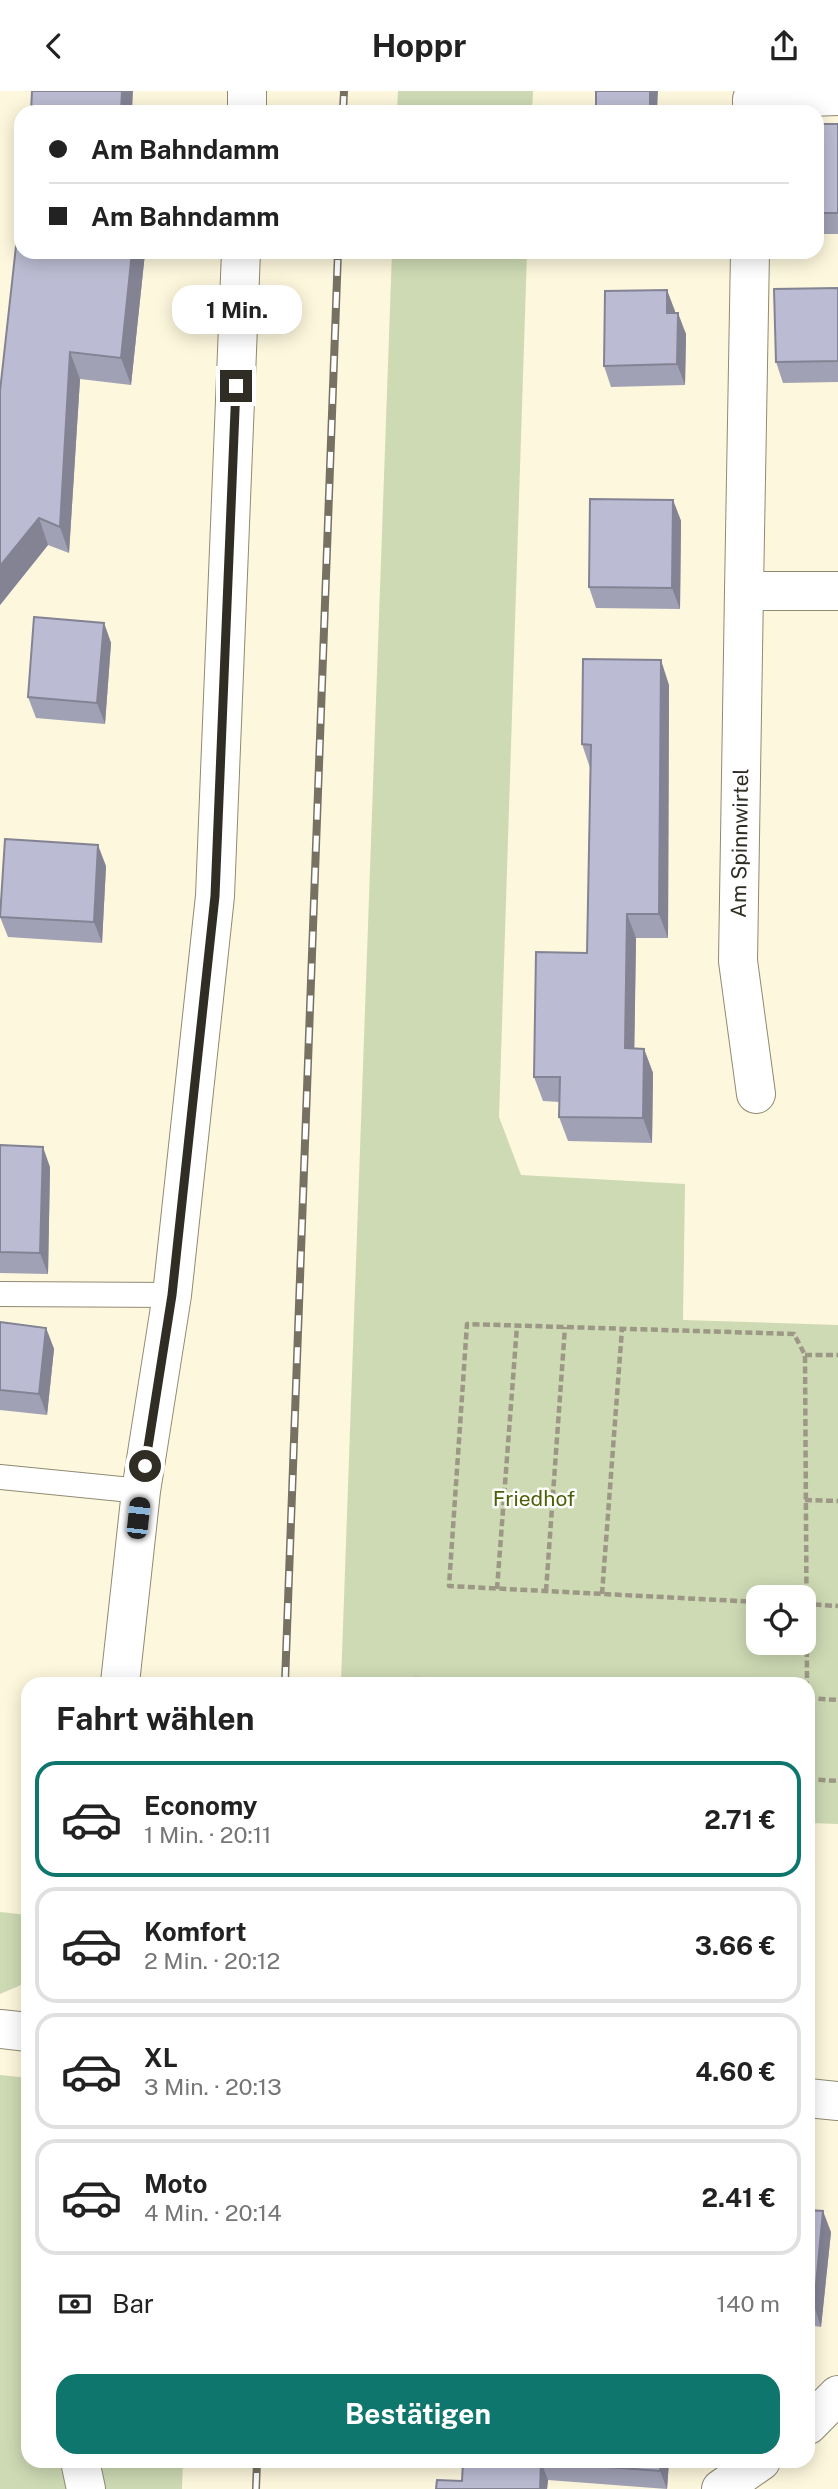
<!DOCTYPE html>
<html lang="de">
<meta charset="utf-8">
<style>
:root{--surface:#fff;--page:#f6f6f6;--text:#222;--muted:#767676;--line:#e0e0e0;--accent:#0f766e}
body{margin:0;font-family:"Public Sans",sans-serif;background:var(--page);color:var(--text);height:100vh;display:flex;flex-direction:column;font-size:26px;white-space:nowrap}
*{box-sizing:border-box;margin:0}
p{font-size:23px;color:var(--muted)}
.icon{flex:none;width:38px;height:38px;fill:none;stroke:currentColor;stroke-width:2;stroke-linecap:round;stroke-linejoin:round}
.map{position:relative;flex:1;overflow:hidden}
.drawer{position:absolute;left:21px;top:1586px;width:794px;height:791px;display:flex;flex-direction:column;background:var(--surface);border-radius:21px;box-shadow:0 4px 18px #0003}
.drawer>*{flex:none}
.banner{position:absolute;left:14px;top:14px;width:810px;height:154px;border-radius:21px;box-shadow:0 4px 18px #0003;display:grid;align-content:center;height:154px;padding:0 35px;background:var(--surface)}
.buttons{position:absolute;left:746px;top:1494px;display:grid;gap:14px}
.buttons a{display:grid;place-items:center;width:70px;height:70px;border-radius:14px;background:var(--surface);box-shadow:0 4px 18px #0003;font-size:35px}
.end{position:absolute;width:32px;height:32px;margin:-16px;border:9px solid #302d24;background:#fff;box-shadow:0 0 0 4px #fff}
.from{border-radius:50%}
.bubble{position:absolute;height:49px;border-radius:21px;background:var(--surface);box-shadow:0 4px 18px #0003;font-size:23px;font-weight:700;line-height:49px;text-align:center}
.car{position:absolute;width:21px;height:42px;margin:-21px -10px;border-radius:9px;box-shadow:0 0 5px 2px #0007;background:linear-gradient(#222 24%,#8ab4d8 0 40%,#222 0 76%,#8ab4d8 0 86%,#222 0)}
.banner b{display:flex;align-items:center;gap:24px;height:66px;font-size:26px}
.banner b+b{border-top:2px solid var(--line)}
.banner i{width:18px;height:18px;background:var(--text)}
ul{padding:0;list-style:none}
li{display:flex;align-items:center;gap:21px;height:116px;margin:0 14px 10px;padding:0 21px;border:4px solid var(--line);border-radius:21px}
li div{flex:1}
li b{display:block;font-size:26px}
li em{font-style:normal;font-weight:700}
li.on{border-color:var(--accent)}
li>.icon{width:63px;height:63px;stroke-width:1.5}
h2{padding:0 35px;font-size:32px;line-height:84px}
.pay{display:flex;align-items:center;gap:18px;height:77px;padding:0 35px;font-size:26px}
.pay p{margin-inline-start:auto}
.action{display:flex;gap:14px;margin-top:auto;padding:14px 35px}
.action a{flex:1;height:80px;border-radius:21px;background:var(--accent);color:#fff;font-size:28px;font-weight:700;line-height:80px;text-align:center}
header{display:flex;justify-content:space-between;align-items:center;height:91px;padding:0 35px;background:var(--surface);font-size:32px;font-weight:700}
.map>svg:first-child{display:block}
.green{fill:#cddab4;fill-rule:evenodd}
.lines{fill:none;stroke-linecap:round;stroke-linejoin:round}
.lane-casing{stroke:#908a73;stroke-width:26}
.street-casing{stroke:#908a73;stroke-width:40}
.secondary-casing{stroke:#908a73;stroke-width:40}
.path{stroke:#9d9886;stroke-width:4.5;stroke-dasharray:7 3.5;stroke-linecap:butt}
.lane{stroke:#fff;stroke-width:24}
.street{stroke:#fff;stroke-width:38}
.secondary{stroke:#fff;stroke-width:38}
.rail-casing{stroke:#767163;stroke-width:8}
.rail{stroke:#fff;stroke-width:5;stroke-dasharray:16;stroke-linecap:butt}
.wall{fill:#a1a1b5}
.shaded-wall{fill:#838394}
.building{fill:#bbbbd3;stroke:#838394;stroke-width:2}
.route{stroke:#302d24;stroke-width:9}
.labels{text-anchor:middle;stroke-width:5;stroke-linejoin:round;paint-order:stroke}
.street-label{font-size:21px;fill:#302d24;stroke:#fff}
.park-label{font-size:21px;fill:#4c6105;stroke:#fff}
</style>
<header><svg class="icon" aria-label="back" viewBox="0 0 24 24"><path d="M15 5l-7 7 7 7"/></svg>Hoppr<svg class="icon" aria-label="share" viewBox="0 0 24 24"><path d="M12 15V3M7 8l5-5 5 5M5 13v7h14v-7"/></svg></header>
<div class="map">
<svg width="838" height="2398" viewBox="0 0 838 2398">
<rect width="100%" height="100%" fill="#fdf7dd"/>
<!-- green -->
<g class="green">
<path d="M 398,0 L 533,0 L 532,21 L 397,21 Z"/>
<path d="M 392,161 L 527,161 L 499,1026 L 521,1084 L 685,1093 L 683,1229 L 838,1234 L 838,1733 L 809,1732 L 808,1592 L 341,1592 ZM 758,1507 L 803,1507 L 803,1552 L 758,1552 Z"/>
<path d="M 0,1821 L 28,1824 L 28,1891 L 0,1903 Z"/>
<path d="M 0,1984 L 28,1987 L 28,2370 L 183,2370 L 182,2398 L 0,2398 Z"/>
</g>
<g class="lines">
<defs>
<g id="lane">
<path d="M 0,1203 L 172,1204"/>
<path d="M 0,1386 L 141,1400"/>
</g>
<g id="street">
<path d="M 247,21 L 247,0"/>
<path d="M 752,21 L 752,8 L 838,5"/>
<path d="M 750,161 L 744,500 L 838,500"/>
<path d="M 744,500 L 738,870 L 756,1003"/>
<path d="M 120,1592 L 141,1400 L 172,1204 L 215,805 L 241,161"/>
<path d="M 808,2334 L 838,2304"/>
<path d="M 80,2370 L 86,2398"/>
<path d="M 721,2398 L 761,2370"/>
</g>
<g id="secondary">
<path d="M 0,1938 L 28,1941"/>
<path d="M 808,2007 L 838,2010"/>
</g>
</defs>
<!-- lane casing -->
<use href="#lane" class="lane-casing"/>
<!-- street casing -->
<use href="#street" class="street-casing"/>
<!-- secondary casing -->
<use href="#secondary" class="secondary-casing"/>
<!-- path -->
<g class="path">
<path d="M 805,1264 L 838,1264"/>
<path d="M 805,1409 L 838,1410"/>
<path d="M 497,1498 L 517,1235"/>
<path d="M 546,1500 L 565,1236"/>
<path d="M 602,1503 L 622,1238"/>
<path d="M 758,1511 L 449,1495 L 467,1233 L 794,1243 L 805,1264 L 807,1592"/>
<path d="M 804,1513 L 838,1515"/>
<path d="M 414,1588 L 505,1592"/>
<path d="M 808,1607 L 838,1609"/>
<path d="M 808,1688 L 838,1690"/>
</g>
<!-- lane -->
<use href="#lane" class="lane"/>
<!-- street -->
<use href="#street" class="street"/>
<!-- secondary -->
<use href="#secondary" class="secondary"/>
<defs>
<g id="rail">
<path d="M 343,21 L 344,0"/>
<path d="M 285,1592 L 338,161"/>
<path d="M 256,2398 L 257,2370"/>
</g>
</defs>
<!-- rail casing -->
<use href="#rail" class="rail-casing"/>
<!-- rail -->
<use href="#rail" class="rail"/>
</g>
<!-- wall -->
<g class="wall">
<rect x="817" y="33" width="21" height="110"/>
<path d="M 21,161 L 144,161 L 145,162 L 131,294 L 80,288 L 69,462 L 48,454 L 0,514 L 0,300 Z"/>
<path d="M 838,197 L 838,291 L 783,292 L 776,271 Z"/>
<path d="M 667,199 L 675,222 L 686,243 L 685,294 L 611,296 L 604,275 Z"/>
<path d="M 673,409 L 681,430 L 680,518 L 596,517 L 589,496 Z"/>
<path d="M 104,532 L 111,552 L 105,633 L 36,627 L 28,606 Z"/>
<path d="M 669,594 L 668,847 L 636,847 L 634,957 L 644,958 L 653,982 L 652,1052 L 568,1050 L 559,1026 L 560,1011 L 543,1010 L 534,986 L 587,862 L 590,677 L 582,653 Z"/>
<path d="M 106,775 L 102,852 L 8,846 L 0,826 Z"/>
<path d="M 0,1054 L 50,1076 L 48,1183 L 0,1182 Z"/>
<path d="M 0,1231 L 46,1237 L 54,1258 L 47,1324 L 0,1319 Z"/>
<path d="M 808,2119 L 831,2141 L 821,2236 L 808,2234 Z"/>
<path d="M 463,2370 L 669,2370 L 667,2398 L 548,2389 L 547,2398 L 462,2390 Z"/>
</g>
<!-- shaded-wall -->
<g class="shaded-wall">
<path d="M 122,0 L 133,0 L 132,21 L 121,21 Z"/>
<path d="M 650,0 L 658,0 L 657,21 L 650,21 Z"/>
<path d="M 132,161 L 144,161 L 145,162 L 131,294 L 121,267 Z"/>
<path d="M 667,199 L 675,220 L 675,243 L 667,222 Z"/>
<path d="M 678,222 L 686,243 L 685,294 L 677,273 Z"/>
<path d="M 70,261 L 80,288 L 69,462 L 60,436 Z"/>
<path d="M 673,409 L 681,430 L 680,518 L 672,497 Z"/>
<path d="M 39,427 L 48,454 L 0,514 L 0,475 Z"/>
<path d="M 104,532 L 111,552 L 105,633 L 97,612 Z"/>
<path d="M 661,569 L 669,594 L 668,847 L 659,823 Z"/>
<path d="M 98,754 L 106,775 L 102,852 L 94,831 Z"/>
<path d="M 627,823 L 636,847 L 634,982 L 625,957 Z"/>
<path d="M 644,958 L 653,982 L 652,1052 L 643,1027 Z"/>
<path d="M 43,1056 L 50,1076 L 48,1183 L 40,1162 Z"/>
<path d="M 46,1237 L 54,1258 L 47,1324 L 39,1303 Z"/>
<path d="M 823,2120 L 831,2141 L 821,2236 L 814,2215 Z"/>
<path d="M 661,2370 L 669,2370 L 667,2398 L 660,2380 Z"/>
<path d="M 541,2371 L 548,2389 L 547,2398 L 540,2398 Z"/>
</g>
<!-- building -->
<g class="building">
<path d="M 32,0 L 122,0 L 121,21 L 31,21 Z"/>
<rect x="596" y="0" width="54" height="21"/>
<rect x="817" y="33" width="21" height="89"/>
<path d="M 21,110 L 21,161 L 132,161 L 121,267 L 70,261 L 60,436 L 39,427 L 0,475 L 0,300 Z"/>
<path d="M 838,197 L 838,270 L 776,271 L 774,198 Z"/>
<path d="M 667,199 L 667,222 L 678,222 L 677,273 L 604,275 L 605,200 Z"/>
<path d="M 590,408 L 673,409 L 672,497 L 589,496 Z"/>
<path d="M 34,526 L 104,532 L 97,612 L 28,606 Z"/>
<path d="M 583,568 L 661,569 L 659,823 L 627,823 L 625,957 L 644,958 L 643,1027 L 559,1026 L 560,986 L 534,986 L 536,861 L 587,862 L 591,654 L 582,653 Z"/>
<path d="M 5,748 L 98,754 L 94,831 L 0,826 Z"/>
<path d="M 0,1054 L 43,1056 L 40,1162 L 0,1161 Z"/>
<path d="M 0,1231 L 46,1237 L 39,1303 L 0,1299 Z"/>
<path d="M 808,2119 L 823,2120 L 814,2215 L 808,2214 Z"/>
<path d="M 463,2370 L 661,2370 L 660,2380 L 541,2371 L 540,2398 L 436,2398 L 437,2389 L 462,2390 Z"/>
</g>
<g class="lines">
<!-- route -->
<path class="route" d="M 145,1375 L 172,1204 L 215,805 L 236,295"/>
</g>
<g class="labels">
<!-- street labels -->
<g class="street-label">
<text transform="translate(740 752) rotate(-89)" y="7">Am Spinnwirtel</text>
</g>
<!-- park labels -->
<g class="park-label">
<text x="534" y="1415">Friedhof</text>
</g>
</g>
</svg>
<div class="buttons">
<a><svg class="icon" aria-label="locate" viewBox="0 0 24 24"><circle cx="12" cy="12" r="6"/><path d="M12 2v4M12 18v4M2 12h4M18 12h4"/></svg></a>
</div>
<i class="end from" style="left:145px;top:1375px"></i>
<i class="end" style="left:236px;top:295px"></i>
<div class="bubble" style="left:172px;top:194px;width:130px">1 Min.</div>
<i class="car" style="left:138px;top:1427px;rotate:6deg"></i>
<div class="banner">
<b><i class="from"></i>Am Bahndamm</b>
<b><i></i>Am Bahndamm</b>
</div>
<section class="drawer">
<h2>Fahrt wählen</h2>
<ul>
<li class="on"><svg class="icon" aria-label="car" viewBox="0 0 24 24"><path d="M5 17H2v-5l4-1 3-4h7l3 4 3 1v5h-3M9 17h6M6 11h13"/><circle cx="7" cy="17" r="2"/><circle cx="17" cy="17" r="2"/></svg><div><b>Economy</b><p>1 Min. · 20:11</p></div><em>2.71 €</em></li>
<li><svg class="icon" aria-label="car" viewBox="0 0 24 24"><path d="M5 17H2v-5l4-1 3-4h7l3 4 3 1v5h-3M9 17h6M6 11h13"/><circle cx="7" cy="17" r="2"/><circle cx="17" cy="17" r="2"/></svg><div><b>Komfort</b><p>2 Min. · 20:12</p></div><em>3.66 €</em></li>
<li><svg class="icon" aria-label="car" viewBox="0 0 24 24"><path d="M5 17H2v-5l4-1 3-4h7l3 4 3 1v5h-3M9 17h6M6 11h13"/><circle cx="7" cy="17" r="2"/><circle cx="17" cy="17" r="2"/></svg><div><b>XL</b><p>3 Min. · 20:13</p></div><em>4.60 €</em></li>
<li><svg class="icon" aria-label="car" viewBox="0 0 24 24"><path d="M5 17H2v-5l4-1 3-4h7l3 4 3 1v5h-3M9 17h6M6 11h13"/><circle cx="7" cy="17" r="2"/><circle cx="17" cy="17" r="2"/></svg><div><b>Moto</b><p>4 Min. · 20:14</p></div><em>2.41 €</em></li>
</ul>
<div class="pay"><svg class="icon" aria-label="cash" viewBox="0 0 24 24"><path d="M3 7h18v10H3z"/><circle cx="12" cy="12" r="2"/></svg>Bar<p>140 m</p></div>
<div class="action"><a>Bestätigen</a></div>
</section>
</div>
